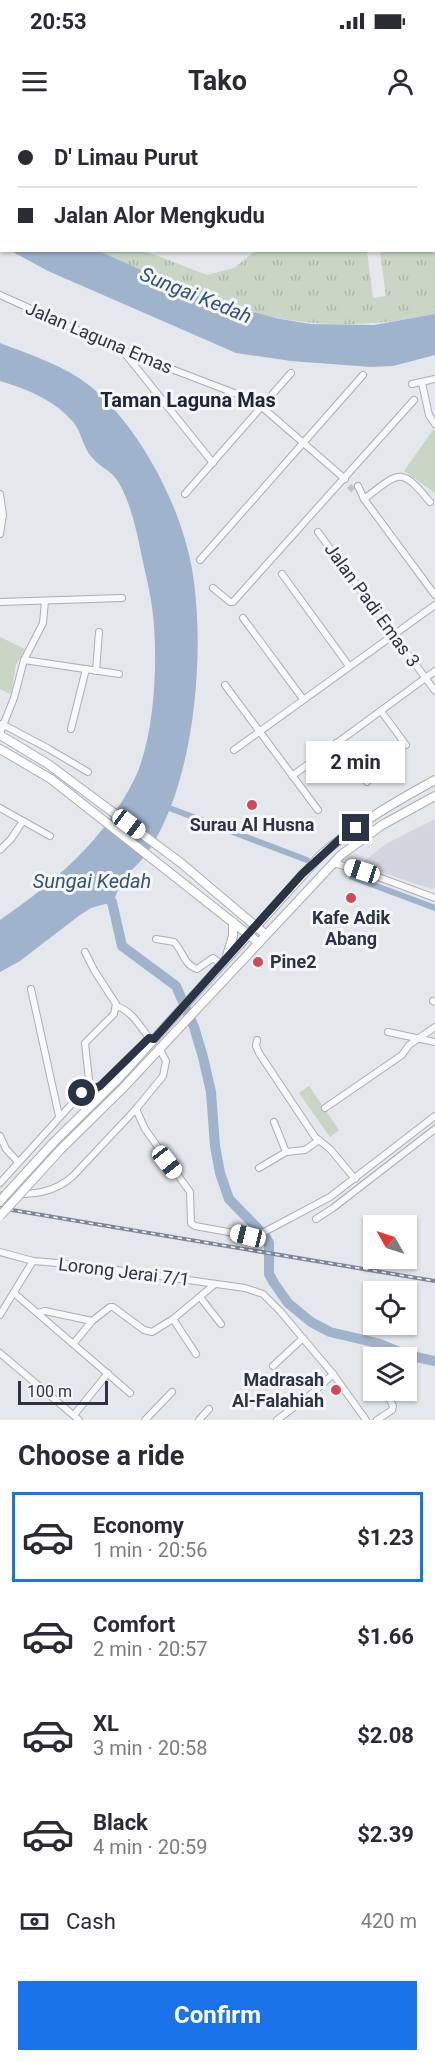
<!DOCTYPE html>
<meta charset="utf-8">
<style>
:root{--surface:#fff;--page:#f7f7f7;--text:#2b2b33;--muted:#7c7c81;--line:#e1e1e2;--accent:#1a73e8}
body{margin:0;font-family:Roboto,sans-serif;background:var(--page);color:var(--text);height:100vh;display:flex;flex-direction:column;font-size:22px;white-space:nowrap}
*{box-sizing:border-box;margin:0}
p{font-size:20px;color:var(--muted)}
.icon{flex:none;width:33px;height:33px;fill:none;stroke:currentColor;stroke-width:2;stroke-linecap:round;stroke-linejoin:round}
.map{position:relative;height:1300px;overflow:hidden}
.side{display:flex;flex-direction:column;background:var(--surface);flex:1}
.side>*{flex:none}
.hud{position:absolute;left:0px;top:0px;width:435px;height:132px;box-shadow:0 2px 4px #0004;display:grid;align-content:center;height:132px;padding:0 18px;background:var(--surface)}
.needle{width:39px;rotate:309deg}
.controls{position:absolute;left:363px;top:1095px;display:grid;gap:12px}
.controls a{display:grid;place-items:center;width:54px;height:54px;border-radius:0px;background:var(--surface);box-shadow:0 2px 4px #0004;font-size:30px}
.scale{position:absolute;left:18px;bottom:15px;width:90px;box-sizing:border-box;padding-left:6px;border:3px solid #2b3445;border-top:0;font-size:16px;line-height:21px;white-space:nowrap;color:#2b3445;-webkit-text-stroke:4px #f4f6f9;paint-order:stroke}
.end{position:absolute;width:27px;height:27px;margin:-14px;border:8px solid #2b3445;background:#fff;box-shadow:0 0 0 3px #fff}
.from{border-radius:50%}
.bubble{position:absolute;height:42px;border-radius:0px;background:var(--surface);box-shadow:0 2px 4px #0004;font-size:20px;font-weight:700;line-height:42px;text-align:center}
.car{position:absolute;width:18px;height:36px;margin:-18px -9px;border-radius:8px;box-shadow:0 0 4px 2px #0007;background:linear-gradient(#fff 24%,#345 0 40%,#fff 0 76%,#345 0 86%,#fff 0)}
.hud b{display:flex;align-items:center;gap:21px;height:57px;font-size:22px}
.hud b+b{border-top:2px solid var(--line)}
.hud i{width:15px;height:15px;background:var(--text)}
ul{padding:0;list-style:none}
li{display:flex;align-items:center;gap:18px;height:90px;margin:0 12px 9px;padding:0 6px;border:3px solid transparent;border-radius:0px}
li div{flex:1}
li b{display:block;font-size:22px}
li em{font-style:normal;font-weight:700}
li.selected{border-color:var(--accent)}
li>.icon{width:54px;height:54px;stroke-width:1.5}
h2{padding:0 18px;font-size:27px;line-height:72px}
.pay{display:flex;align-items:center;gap:15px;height:66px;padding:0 18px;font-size:22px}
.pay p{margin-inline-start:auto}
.primary-button{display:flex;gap:12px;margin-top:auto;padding:12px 18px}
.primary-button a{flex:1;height:69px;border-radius:0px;background:var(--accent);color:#fff;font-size:24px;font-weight:700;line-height:69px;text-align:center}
.status{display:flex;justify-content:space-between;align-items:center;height:42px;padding:0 30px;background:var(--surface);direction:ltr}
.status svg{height:16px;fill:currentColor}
header{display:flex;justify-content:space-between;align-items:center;height:78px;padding:0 18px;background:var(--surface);font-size:27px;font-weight:700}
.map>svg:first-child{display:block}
.built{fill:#d2d6de}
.grass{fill:url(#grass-tufts)}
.park{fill:#c9d6c5}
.water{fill:#9fb4cc}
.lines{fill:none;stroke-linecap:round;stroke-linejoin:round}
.canal{stroke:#9fb4cc;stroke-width:6}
.river{stroke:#9fb4cc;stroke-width:10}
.minor-tunnel{stroke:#bfc3cb;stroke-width:6;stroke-dasharray:6 3;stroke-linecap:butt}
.minor-casing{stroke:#a9aeb7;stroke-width:8}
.secondary-casing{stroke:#a9aeb7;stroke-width:10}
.minor{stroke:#f7f8fa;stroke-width:6}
.secondary{stroke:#fff;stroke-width:8}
.rail-casing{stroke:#7d8696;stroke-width:4}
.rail{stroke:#f4f6f9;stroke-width:1.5;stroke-dasharray:4.5;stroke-linecap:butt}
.secondary-bridge-casing{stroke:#a9aeb7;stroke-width:10;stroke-linecap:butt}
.secondary-bridge{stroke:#fff;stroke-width:8}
.route{stroke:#2b3445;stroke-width:8}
.poi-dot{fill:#d1495b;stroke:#f4f6f9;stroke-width:2}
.labels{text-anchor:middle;stroke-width:6;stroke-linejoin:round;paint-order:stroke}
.street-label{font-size:18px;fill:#2b3445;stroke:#f4f6f9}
.poi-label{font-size:18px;font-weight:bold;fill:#2b3445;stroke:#f4f6f9}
.water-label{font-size:20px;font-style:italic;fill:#34527a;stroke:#f4f6f9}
.neighbourhood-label{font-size:20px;font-weight:bold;fill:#1d2536;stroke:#f4f6f9}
</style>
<div class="status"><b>20:53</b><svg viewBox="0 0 49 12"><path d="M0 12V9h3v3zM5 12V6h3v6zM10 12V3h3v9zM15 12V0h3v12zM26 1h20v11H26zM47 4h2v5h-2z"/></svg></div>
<header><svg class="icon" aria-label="menu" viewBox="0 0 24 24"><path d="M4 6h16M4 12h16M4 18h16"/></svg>Tako<svg class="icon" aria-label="person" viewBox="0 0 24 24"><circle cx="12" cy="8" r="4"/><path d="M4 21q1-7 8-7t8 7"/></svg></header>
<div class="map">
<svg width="435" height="1300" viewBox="0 0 435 1300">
<defs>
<pattern id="grass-tufts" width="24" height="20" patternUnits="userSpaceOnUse" patternTransform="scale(1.5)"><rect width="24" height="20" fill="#c9d6c5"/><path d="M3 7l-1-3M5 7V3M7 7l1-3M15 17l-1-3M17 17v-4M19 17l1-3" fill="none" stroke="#adb8ab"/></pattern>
</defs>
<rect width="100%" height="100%" fill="#e4e7ec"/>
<!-- built -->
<path class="built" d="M 435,699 L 435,767 L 432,769 L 359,745 L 386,724 Z"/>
<!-- grass -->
<path class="grass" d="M 435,103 L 435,194 C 304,222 215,189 99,131 L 145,131 L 207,155 L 234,148 L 255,131 L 367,131 L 373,178 L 386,176 L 380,131 L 434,130 Z"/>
<!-- park -->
<g class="park">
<path d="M 433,310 L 435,311 L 435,373 L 404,351 Z"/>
<path d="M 0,517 L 25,529 L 16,545 L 11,574 L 0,569 Z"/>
<path d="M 309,966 L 339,1010 L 330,1017 L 299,973 Z"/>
</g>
<!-- water -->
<g class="water">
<path d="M 11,131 L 99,131 L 207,180 L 280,199 L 311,204 L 374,205 L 435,194 L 435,235 L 393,246 L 371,247 L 291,241 L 236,233 L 48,151 Z"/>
<path d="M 0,223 C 30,235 64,245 90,266 C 140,307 181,386 192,449 C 204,519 197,619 171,686 C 164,704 155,723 143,738 C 137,746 128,752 122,762 C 118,768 117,776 112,782 L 91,788 L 80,795 L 20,841 L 0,852 L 0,800 C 54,763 104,720 134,660 C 155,618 158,541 153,495 C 151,474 145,453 141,432 C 136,409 131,384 119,363 C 112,350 98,347 90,335 C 83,326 81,312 74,303 C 55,280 27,269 0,261 Z"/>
</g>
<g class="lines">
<!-- canal -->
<g class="canal">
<path d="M 164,686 L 307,740"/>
<path d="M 352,757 L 435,788"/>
</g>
<!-- river -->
<path class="river" d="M 102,774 L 112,782 L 122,826 L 176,866 L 194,907 L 203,937 L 211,972 L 215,1026 L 220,1053 L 229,1079 L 265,1116 L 269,1123 L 269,1154 L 274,1163 L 288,1183 L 311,1202 L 330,1212 L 377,1223 L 407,1235 L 435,1241"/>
<!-- minor-tunnel -->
<path class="minor-tunnel" d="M 349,366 L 354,371"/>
<defs>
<g id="minor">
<path d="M 0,55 L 2,56"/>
<path d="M 0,175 L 122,230 L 255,281 L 345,359"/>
<path d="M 123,231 L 213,343"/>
<path d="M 422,263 L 429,295 L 435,304"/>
<path d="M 412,264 L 435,259"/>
<path d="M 358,366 L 364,379 L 435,475"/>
<path d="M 0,374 L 3,395 L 0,414"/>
<path d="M 185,374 L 291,253"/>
<path d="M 364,379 C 399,353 400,345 430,382"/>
<path d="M 318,412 L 435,571"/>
<path d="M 200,440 L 363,255"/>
<path d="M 282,454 L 349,546"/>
<path d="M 213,468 L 230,482 L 233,482 L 414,280"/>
<path d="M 0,482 L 122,478"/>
<path d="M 243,498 L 303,579"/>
<path d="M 24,540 L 119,554"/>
<path d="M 96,551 L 99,512"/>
<path d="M 225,565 L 318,690"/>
<path d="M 381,591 L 406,625"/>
<path d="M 2,604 L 49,629 L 88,652"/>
<path d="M 71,609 L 86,549"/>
<path d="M 0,613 L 14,578 L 24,540 L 43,503 L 45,481"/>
<path d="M 336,623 L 367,662"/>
<path d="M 234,630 L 435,485"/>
<path d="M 292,656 L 435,551"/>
<path d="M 0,688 L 50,716"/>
<path d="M 0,730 L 11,719 L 23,701"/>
<path d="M 333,743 L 362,751 L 435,778"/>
<path d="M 156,819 L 174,822 C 183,831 184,845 197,849 L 213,838 L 221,844"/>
<path d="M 85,832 L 94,850 L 116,884 L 114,894 L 85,923 L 90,969"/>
<path d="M 31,869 L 59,996"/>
<path d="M 433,881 L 435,882"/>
<path d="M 116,886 C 131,890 140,906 149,918"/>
<path d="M 388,912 L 435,922"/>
<path d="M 257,920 L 256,926 L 259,933 L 315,1017 L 330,1029 L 355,1059"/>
<path d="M 325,988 L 402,935 L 409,925 L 435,907"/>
<path d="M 136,989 L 145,1009 L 190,1072 L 191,1103 L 195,1106 L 234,1113 L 251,1119 L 330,1077 L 435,996"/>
<path d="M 274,1002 L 286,1032"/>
<path d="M 0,1016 L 6,1029 L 18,1042"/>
<path d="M 259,1048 L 286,1032 L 305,1030 L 319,1020"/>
<path d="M 0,1063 L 79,976 L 100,966 L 149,918"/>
<path d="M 3,1075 C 30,1074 52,1075 73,1056 L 136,989 L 163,956 L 166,941 L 159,928"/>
<path d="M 316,1099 L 333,1088 L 435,1009"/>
<path d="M 0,1132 L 33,1141 L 81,1145 L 245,1168 L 263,1174 L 280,1191 L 333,1254 L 366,1300"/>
<path d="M 14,1173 L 130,1273"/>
<path d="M 200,1177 L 221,1204"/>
<path d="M 38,1193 L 45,1191 L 92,1201"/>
<path d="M 0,1195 L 33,1141"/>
<path d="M 173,1199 L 196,1234"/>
<path d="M 74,1223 L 92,1201 L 110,1187 L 113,1187 L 144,1210 L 152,1212 L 173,1199 L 215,1164"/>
<path d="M 0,1233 L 79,1300"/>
<path d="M 273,1246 L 303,1218"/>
<path d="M 74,1295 L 108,1253"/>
<path d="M 145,1300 L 172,1272"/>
<path d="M 199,1300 L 209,1289"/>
<path d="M 277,1300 L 314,1272 L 333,1254"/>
<path d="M 377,1300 L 392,1290 L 393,1286 L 385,1270"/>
</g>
<g id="secondary">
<path d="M 0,615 L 48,644 L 181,743 L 266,815"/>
<path d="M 0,629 L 51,659 L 259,823"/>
<path d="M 227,836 L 233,816 L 233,802"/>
<path d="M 116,961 L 321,735 C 355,705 395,682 435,660"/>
<path d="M 123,968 L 341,735 L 382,705 L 435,676"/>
</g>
</defs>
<!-- minor casing -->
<use href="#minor" class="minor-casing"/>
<!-- secondary casing -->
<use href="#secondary" class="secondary-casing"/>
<!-- minor -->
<use href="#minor" class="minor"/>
<!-- secondary -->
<use href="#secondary" class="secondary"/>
<defs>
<path id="rail" d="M 0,1088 L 435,1161"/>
</defs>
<!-- rail casing -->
<use href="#rail" class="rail-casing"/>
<!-- rail -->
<use href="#rail" class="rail"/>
<defs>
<g id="secondary-bridge">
<path d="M 0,1081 L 54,1022 L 116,961"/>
<path d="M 0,1096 L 61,1029 L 123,968"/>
</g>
</defs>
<!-- secondary-bridge casing -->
<use href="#secondary-bridge" class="secondary-bridge-casing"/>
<!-- secondary-bridge -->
<use href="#secondary-bridge" class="secondary-bridge"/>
</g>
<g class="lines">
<!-- route -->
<path class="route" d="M 82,973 L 100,966 L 149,918 L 154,919 L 302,754 L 340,719 L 356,708"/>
</g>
<!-- markers -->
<g class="poi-dot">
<circle cx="252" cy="685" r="6"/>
<circle cx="351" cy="778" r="6"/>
<circle cx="258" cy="842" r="6"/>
<circle cx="336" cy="1270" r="6"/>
</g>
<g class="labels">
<!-- street labels -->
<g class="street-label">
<text transform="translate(99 218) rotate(23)" y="6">Jalan Laguna Emas</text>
<text transform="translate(372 485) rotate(54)" y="6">Jalan Padi Emas 3</text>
<text transform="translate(124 1152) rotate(7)" y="6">Lorong Jerai 7/1</text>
</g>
<!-- poi labels -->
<g class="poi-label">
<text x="252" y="711">Surau Al Husna</text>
<text x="351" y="804">Kafe Adik<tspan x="351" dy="21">Abang</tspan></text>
<text x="270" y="848" text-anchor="start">Pine2</text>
<text x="324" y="1266" text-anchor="end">Madrasah<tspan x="324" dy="21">Al-Falahiah</tspan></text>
</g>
<!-- water labels -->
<g class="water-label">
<text transform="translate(196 175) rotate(22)" y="7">Sungai Kedah</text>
<text x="92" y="768">Sungai Kedah</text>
</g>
<!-- neighbourhood labels -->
<g class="neighbourhood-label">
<text x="188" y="287">Taman Laguna Mas</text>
</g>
</g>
</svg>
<div class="controls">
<a><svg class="needle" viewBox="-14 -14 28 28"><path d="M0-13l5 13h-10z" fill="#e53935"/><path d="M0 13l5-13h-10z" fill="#7c7c81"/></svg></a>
<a><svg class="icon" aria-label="locate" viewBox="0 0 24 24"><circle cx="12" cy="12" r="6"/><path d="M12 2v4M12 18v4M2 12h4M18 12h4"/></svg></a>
<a><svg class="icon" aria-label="layers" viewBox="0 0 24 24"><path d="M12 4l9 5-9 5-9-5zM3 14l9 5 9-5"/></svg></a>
</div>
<div class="scale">100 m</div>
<i class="end from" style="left:82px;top:973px"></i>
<i class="end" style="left:356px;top:708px"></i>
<div class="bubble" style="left:306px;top:621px;width:99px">2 min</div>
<i class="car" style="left:129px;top:704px;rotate:127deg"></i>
<i class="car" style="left:362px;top:751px;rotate:288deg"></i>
<i class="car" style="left:167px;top:1042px;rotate:142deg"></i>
<i class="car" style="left:248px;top:1116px;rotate:284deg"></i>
<div class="hud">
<b><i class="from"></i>D' Limau Purut</b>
<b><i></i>Jalan Alor Mengkudu</b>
</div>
</div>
<section class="side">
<h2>Choose a ride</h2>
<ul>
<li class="selected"><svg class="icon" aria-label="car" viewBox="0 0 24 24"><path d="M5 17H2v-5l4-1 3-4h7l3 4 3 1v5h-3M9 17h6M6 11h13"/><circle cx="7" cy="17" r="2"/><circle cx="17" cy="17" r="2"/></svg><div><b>Economy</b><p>1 min · 20:56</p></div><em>$1.23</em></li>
<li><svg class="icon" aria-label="car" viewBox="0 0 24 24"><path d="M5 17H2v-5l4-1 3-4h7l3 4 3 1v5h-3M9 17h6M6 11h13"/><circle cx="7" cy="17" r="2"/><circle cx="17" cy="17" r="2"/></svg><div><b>Comfort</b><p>2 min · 20:57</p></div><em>$1.66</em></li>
<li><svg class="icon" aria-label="car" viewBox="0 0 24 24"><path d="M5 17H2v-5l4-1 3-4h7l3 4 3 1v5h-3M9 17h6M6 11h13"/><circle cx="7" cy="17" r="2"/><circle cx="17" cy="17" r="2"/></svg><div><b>XL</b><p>3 min · 20:58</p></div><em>$2.08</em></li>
<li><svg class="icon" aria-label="car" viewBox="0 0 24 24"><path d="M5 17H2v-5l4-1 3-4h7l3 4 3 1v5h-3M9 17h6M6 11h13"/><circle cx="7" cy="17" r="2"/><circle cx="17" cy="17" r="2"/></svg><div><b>Black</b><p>4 min · 20:59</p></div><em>$2.39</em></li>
</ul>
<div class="pay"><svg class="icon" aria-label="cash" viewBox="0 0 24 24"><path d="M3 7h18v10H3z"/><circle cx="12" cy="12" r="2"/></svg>Cash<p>420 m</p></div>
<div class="primary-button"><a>Confirm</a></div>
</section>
